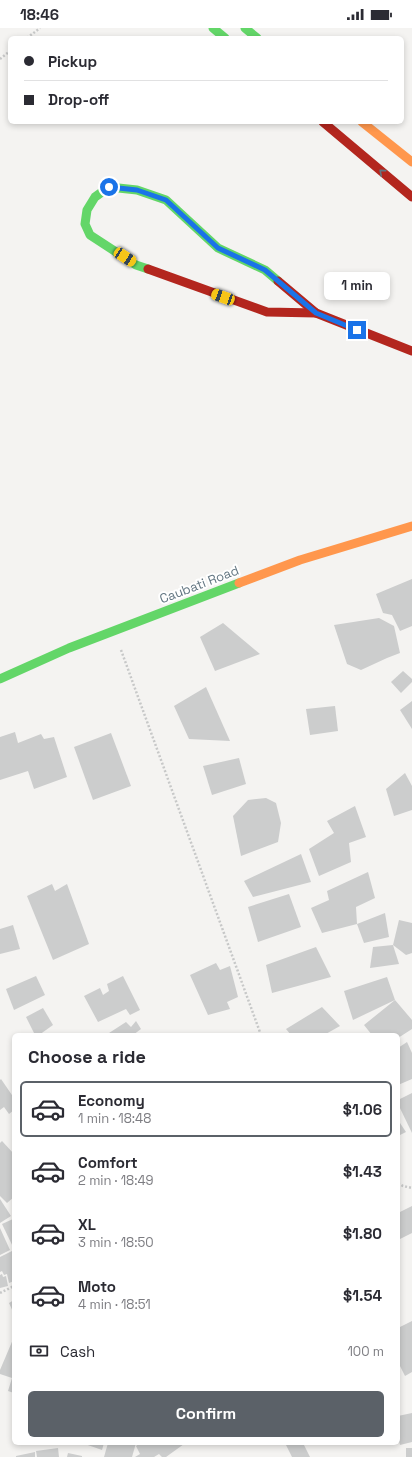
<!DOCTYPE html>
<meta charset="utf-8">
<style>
:root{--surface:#fff;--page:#f2f2f3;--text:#2b2b33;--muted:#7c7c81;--line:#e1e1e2;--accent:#5b6168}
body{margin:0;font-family:"Space Grotesk",sans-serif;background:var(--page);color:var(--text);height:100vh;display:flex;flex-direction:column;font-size:15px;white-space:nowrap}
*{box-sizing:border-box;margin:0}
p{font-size:13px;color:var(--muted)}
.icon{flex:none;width:22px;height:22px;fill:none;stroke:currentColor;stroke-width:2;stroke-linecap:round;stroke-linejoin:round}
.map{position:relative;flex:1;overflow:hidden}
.panel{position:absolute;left:12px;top:1005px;width:388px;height:412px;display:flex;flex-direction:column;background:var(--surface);border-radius:6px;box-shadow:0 2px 6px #0003}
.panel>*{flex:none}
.guide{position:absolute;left:8px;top:8px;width:396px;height:88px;border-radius:6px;box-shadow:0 2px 6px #0003;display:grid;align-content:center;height:88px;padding:0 16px;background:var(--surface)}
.end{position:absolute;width:18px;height:18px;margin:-9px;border:5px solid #1a73e8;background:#fff;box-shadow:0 0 0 2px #fff}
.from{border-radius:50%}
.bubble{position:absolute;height:28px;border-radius:6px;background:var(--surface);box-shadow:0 2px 6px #0003;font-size:13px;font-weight:700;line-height:28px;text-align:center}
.car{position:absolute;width:12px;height:24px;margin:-12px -6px;border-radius:5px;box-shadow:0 0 3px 1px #0007;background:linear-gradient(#f5c518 24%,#345 0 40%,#f5c518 0 76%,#345 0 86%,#f5c518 0)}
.guide b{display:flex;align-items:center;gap:14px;height:38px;font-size:15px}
.guide b+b{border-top:1px solid var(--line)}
.guide i{width:10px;height:10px;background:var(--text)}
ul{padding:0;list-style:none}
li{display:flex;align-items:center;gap:12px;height:56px;margin:0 8px 6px;padding:0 8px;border:2px solid transparent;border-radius:6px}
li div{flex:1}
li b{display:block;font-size:15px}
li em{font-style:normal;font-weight:700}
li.active{border-color:var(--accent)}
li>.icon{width:36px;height:36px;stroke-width:1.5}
h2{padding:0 16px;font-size:18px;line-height:48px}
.pay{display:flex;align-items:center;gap:10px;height:44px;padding:0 16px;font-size:15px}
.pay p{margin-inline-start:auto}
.primary-button{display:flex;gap:8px;margin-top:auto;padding:8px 16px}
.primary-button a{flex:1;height:46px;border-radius:6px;background:var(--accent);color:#fff;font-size:16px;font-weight:700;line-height:46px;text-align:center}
.status{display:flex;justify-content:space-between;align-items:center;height:28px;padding:0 20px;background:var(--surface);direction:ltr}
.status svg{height:11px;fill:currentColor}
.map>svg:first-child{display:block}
.building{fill:#cccdcd}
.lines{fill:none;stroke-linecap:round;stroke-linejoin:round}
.path{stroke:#c7c8c8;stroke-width:2.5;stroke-dasharray:2 2;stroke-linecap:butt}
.fast{stroke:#63d668;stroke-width:9}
.slow{stroke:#ff974d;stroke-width:9}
.jam{stroke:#b3261e;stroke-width:9}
.oneway{stroke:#637682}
.route{stroke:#1a73e8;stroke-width:5}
.labels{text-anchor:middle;stroke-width:4;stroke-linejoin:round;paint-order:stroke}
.street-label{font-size:13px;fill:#637682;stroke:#fff}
</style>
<div class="status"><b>18:46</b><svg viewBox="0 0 49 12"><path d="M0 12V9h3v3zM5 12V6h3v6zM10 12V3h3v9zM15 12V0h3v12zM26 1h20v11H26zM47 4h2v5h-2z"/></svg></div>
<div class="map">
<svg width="412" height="1429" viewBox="0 0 412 1429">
<rect width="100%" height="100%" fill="#f4f3f1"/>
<!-- building -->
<g class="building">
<path d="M 412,551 L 412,598 L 400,603 L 392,587 L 383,585 L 376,566 Z"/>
<path d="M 379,590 L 394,598 L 400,625 L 387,630 L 361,642 L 347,636 L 334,597 Z"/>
<path d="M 223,595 L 260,626 L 215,643 L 200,609 Z"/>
<path d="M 403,643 L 412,651 L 412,654 L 401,665 L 391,654 Z"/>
<path d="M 206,659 L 230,713 L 189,711 L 174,678 Z"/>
<path d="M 412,673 L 412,701 L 400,682 Z"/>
<path d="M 335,678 L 338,703 L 310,707 L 306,681 Z"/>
<path d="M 15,704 L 18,715 L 41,706 L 44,711 L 54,709 L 67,749 L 34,761 L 28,743 L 0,752 L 0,709 Z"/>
<path d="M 111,705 L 131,758 L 93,772 L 74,719 Z"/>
<path d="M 239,730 L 246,756 L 212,767 L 203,738 Z"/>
<path d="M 405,745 L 412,758 L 412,782 L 394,788 L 386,761 Z"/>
<path d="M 266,770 L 276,775 L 281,795 L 278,814 L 241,828 L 233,788 L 248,772 Z"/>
<path d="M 355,778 L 366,809 L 349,815 L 351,834 L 319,848 L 309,821 L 334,805 L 327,793 Z"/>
<path d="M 301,826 L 311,854 L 253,869 L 244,853 Z"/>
<path d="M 368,844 L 375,870 L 356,879 L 357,896 L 322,905 L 311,880 L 329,872 L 327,863 Z"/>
<path d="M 52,856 L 55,863 L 67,856 L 89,916 L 53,932 L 27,868 Z"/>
<path d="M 289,866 L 301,899 L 258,914 L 248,879 Z"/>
<path d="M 385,885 L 389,909 L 364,915 L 357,896 Z"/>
<path d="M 399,892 L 412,895 L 412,925 L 406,927 L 393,917 Z"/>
<path d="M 13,897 L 20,921 L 0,926 L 0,901 Z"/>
<path d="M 393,917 L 399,936 L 370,940 L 373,919 Z"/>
<path d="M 316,919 L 331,949 L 272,965 L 266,937 Z"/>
<path d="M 216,935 L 220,942 L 230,938 L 238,969 L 227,974 L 230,981 L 208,987 L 190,947 Z"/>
<path d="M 36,948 L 45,967 L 14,982 L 6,961 Z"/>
<path d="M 123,948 L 140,982 L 130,987 L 126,981 L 98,994 L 84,968 L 100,960 L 103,967 L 109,963 L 107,956 Z"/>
<path d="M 387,949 L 395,972 L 353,992 L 344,963 Z"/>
<path d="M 395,972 L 412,992 L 412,1001 L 398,1010 L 398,1007 L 372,1007 L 364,997 Z"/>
<path d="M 322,979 L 340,998 L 324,1007 L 291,1007 L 286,1001 Z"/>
<path d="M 43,980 L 53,997 L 39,1007 L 35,1007 L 26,989 Z"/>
<path d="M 136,993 L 141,1001 L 133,1007 L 111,1007 L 109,1005 L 126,994 L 131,999 Z"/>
<path d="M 407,1014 L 412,1025 L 412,1051 L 398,1057 L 398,1020 Z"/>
<path d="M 1,1051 L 14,1070 L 14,1082 L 9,1086 L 4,1079 L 0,1082 L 0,1052 Z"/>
<path d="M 412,1065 L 412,1105 L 398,1076 L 398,1072 Z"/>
<path d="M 398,1092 L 406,1104 L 398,1108 Z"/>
<path d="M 2,1113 L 14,1126 L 14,1169 L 7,1175 L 0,1168 L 0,1115 Z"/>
<path d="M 0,1171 L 11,1188 L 0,1195 Z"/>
<path d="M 412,1178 L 412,1205 L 398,1212 L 398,1185 Z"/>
<path d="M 13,1191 L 14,1194 L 14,1221 L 2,1196 Z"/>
<path d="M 0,1200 L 10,1222 L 0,1227 Z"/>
<path d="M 14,1222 L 14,1253 L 9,1255 L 7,1246 L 4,1247 L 2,1243 L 0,1244 L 0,1229 Z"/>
<path d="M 2,1246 L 3,1249 L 6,1248 L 8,1258 L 0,1260 L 0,1247 Z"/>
<path d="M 14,1272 L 14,1286 L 9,1275 Z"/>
<path d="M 412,1293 L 412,1344 L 405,1348 L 398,1334 L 398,1300 Z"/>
<path d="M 14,1309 L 14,1365 L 8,1363 L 12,1350 L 0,1346 L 0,1342 Z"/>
<path d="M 412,1385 L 412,1414 L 400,1417 L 398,1409 L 398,1388 Z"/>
<path d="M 82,1415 L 104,1415 L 102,1422 Z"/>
<path d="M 108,1415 L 136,1415 L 132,1429 L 104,1429 Z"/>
<path d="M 140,1415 L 183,1415 L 184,1416 L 166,1429 L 162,1429 L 159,1426 L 154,1429 L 135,1429 L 140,1426 L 136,1418 Z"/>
<path d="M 285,1415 L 303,1415 L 310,1429 L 292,1429 Z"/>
<path d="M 58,1420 L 59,1429 L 37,1429 L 36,1423 Z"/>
<rect x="406" y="1420" width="6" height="9"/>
<path d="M 35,1424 L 35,1429 L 16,1429 L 16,1428 Z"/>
<path d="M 68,1425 L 82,1428 L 82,1429 L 67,1429 Z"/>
</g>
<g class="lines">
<!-- path -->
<g class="path">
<path d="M 27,10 L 40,0"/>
<path d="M 0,31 L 10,23"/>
<path d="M 121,622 L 261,1007"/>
<path d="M 398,1155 L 403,1158 L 412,1160"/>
<path d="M 0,1265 L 14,1258"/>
</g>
<!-- fast -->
<g class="fast">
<path d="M 213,0 L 225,10"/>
<path d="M 245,0 L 257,10"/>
<path d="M 148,241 L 136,237 L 90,207 L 85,196 L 87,182 L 95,169 L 109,159 L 137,162 L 166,172 L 218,220 L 265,242 L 278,253"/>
<path d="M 0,651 L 69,620 L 239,555"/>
</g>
<!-- slow -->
<g class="slow">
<path d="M 362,94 L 412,134"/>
<path d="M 239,555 L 300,532 L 412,498"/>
</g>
<!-- jam -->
<g class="jam">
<path d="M 323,94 L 412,169"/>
<path d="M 148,241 L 267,284 L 316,285"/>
<path d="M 278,253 L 316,285 L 412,323"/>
</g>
</g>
<!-- one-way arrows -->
<defs><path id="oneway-chevron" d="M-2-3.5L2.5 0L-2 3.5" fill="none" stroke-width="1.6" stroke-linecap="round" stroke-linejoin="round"/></defs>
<use class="oneway" href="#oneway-chevron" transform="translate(382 144) rotate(-140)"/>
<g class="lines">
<!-- route -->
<path class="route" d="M 109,159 L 137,162 L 166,172 L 218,220 L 265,242 L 316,285 L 357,302"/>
</g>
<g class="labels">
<!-- street labels -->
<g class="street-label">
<text transform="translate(199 556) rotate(-21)" y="5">Caubati Road</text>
</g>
</g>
</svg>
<i class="end from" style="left:109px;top:159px"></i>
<i class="end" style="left:357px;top:302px"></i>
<div class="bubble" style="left:324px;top:244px;width:66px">1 min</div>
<i class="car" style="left:125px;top:229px;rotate:123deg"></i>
<i class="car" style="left:223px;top:269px;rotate:290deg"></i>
<div class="guide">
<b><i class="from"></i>Pickup</b>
<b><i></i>Drop-off</b>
</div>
<section class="panel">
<h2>Choose a ride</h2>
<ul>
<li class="active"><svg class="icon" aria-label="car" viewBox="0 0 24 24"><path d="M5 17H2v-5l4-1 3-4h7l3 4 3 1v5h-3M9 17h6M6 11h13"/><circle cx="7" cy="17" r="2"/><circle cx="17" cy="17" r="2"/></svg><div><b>Economy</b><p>1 min · 18:48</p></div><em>$1.06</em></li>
<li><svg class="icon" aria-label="car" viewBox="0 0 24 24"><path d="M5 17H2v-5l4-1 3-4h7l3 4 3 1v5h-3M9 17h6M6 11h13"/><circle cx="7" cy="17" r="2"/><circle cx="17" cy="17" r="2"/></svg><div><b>Comfort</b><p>2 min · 18:49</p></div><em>$1.43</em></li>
<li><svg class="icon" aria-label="car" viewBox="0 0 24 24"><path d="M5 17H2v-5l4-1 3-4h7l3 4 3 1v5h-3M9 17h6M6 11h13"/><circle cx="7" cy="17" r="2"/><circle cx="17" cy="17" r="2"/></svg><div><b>XL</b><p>3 min · 18:50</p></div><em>$1.80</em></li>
<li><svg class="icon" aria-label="car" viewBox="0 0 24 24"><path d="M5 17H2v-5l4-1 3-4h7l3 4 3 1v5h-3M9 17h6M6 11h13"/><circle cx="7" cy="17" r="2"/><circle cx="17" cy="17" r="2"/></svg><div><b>Moto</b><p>4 min · 18:51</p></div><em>$1.54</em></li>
</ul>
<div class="pay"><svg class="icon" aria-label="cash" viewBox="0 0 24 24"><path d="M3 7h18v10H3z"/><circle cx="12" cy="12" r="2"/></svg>Cash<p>100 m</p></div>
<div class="primary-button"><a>Confirm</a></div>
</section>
</div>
